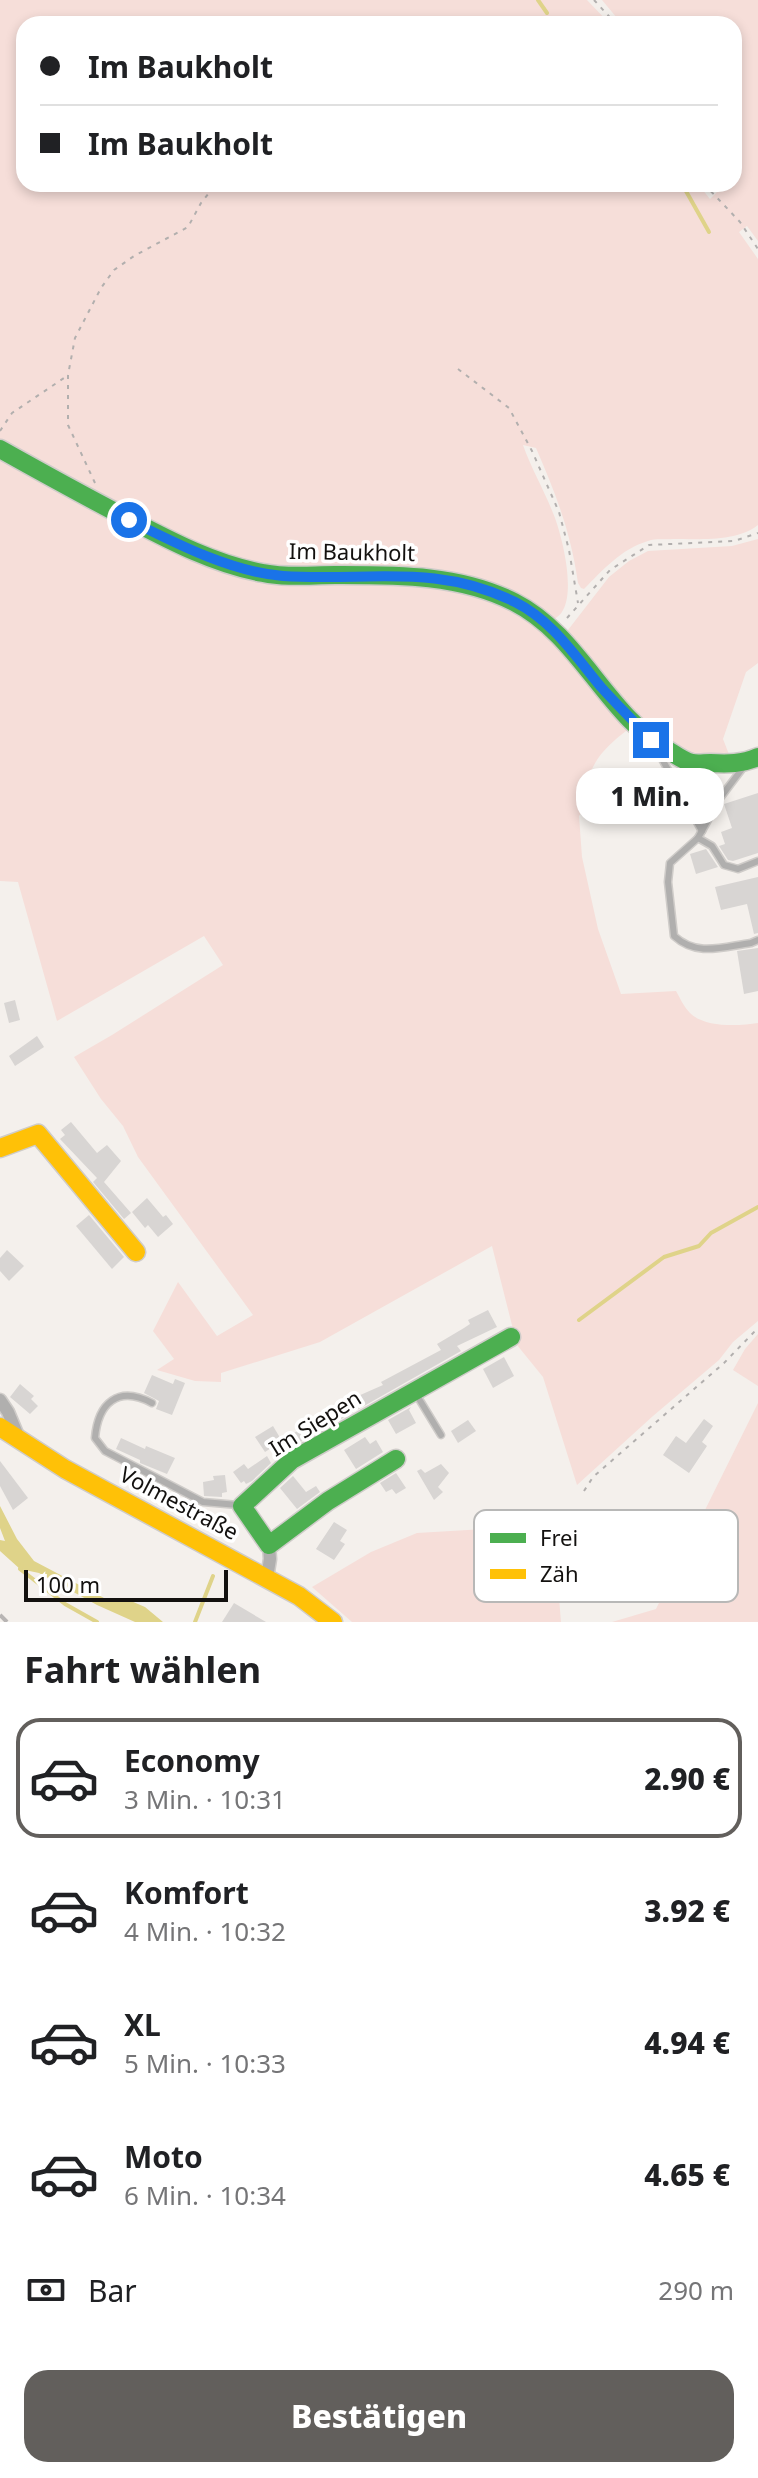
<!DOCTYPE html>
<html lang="de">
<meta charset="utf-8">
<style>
:root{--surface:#fff;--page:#f2f2f2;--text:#202124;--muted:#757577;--line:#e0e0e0;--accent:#625f5c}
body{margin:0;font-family:"Noto Sans",sans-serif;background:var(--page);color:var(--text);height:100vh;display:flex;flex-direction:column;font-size:30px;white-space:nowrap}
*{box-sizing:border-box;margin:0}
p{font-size:26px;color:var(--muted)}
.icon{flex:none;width:44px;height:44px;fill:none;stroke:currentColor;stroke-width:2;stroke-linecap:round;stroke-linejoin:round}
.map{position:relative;height:1622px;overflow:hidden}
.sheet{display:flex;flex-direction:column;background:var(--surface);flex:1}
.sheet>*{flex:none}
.banner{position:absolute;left:16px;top:16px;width:726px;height:176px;border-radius:24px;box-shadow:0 4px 12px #0003;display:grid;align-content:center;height:176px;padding:0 24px;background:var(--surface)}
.scale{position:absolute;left:24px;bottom:20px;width:204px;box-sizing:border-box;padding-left:8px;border:4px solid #13110f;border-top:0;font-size:22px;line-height:28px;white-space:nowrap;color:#13110f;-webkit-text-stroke:6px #fff;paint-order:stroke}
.end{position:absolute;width:36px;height:36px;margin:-18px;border:10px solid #1a73e8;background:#fff;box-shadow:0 0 0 4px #fff}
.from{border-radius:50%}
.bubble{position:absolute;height:56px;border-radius:24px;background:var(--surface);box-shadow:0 4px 12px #0003;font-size:26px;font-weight:800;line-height:56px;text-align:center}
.banner b{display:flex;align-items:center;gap:28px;height:76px;font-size:30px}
.banner b+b{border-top:2px solid var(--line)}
.banner i{width:20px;height:20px;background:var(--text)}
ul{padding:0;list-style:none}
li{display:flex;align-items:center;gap:24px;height:120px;margin:0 16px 12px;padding:0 8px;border:4px solid transparent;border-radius:24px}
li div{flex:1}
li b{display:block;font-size:30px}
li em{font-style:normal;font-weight:800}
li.selected{border-color:var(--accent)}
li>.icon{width:72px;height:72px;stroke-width:1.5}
h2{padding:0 24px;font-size:36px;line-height:96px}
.pay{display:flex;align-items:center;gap:20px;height:88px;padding:0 24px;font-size:30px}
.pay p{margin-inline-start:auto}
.primary-button{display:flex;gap:16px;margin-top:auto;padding:16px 24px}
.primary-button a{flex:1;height:92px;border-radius:24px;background:var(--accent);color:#fff;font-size:32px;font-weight:800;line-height:92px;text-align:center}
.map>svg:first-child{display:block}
.green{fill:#f6ded9}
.water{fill:#dfd389}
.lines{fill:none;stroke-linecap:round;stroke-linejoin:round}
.stream{stroke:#dfd389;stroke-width:4}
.building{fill:#d8d5d3}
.lane-casing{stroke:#cfccc9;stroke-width:9}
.street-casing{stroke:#cfccc9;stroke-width:15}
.fast-casing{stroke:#cfccc9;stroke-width:21}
.slow-casing{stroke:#cfccc9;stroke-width:21}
.path{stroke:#b2afae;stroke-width:2;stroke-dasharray:4 6;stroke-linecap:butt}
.lane{stroke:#b0afae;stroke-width:6}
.street{stroke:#b0afae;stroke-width:12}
.fast{stroke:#4caf50;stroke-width:18}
.slow{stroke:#ffc107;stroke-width:18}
.rail{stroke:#b8b5b4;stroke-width:4;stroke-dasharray:10 10;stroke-linecap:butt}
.route{stroke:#1a73e8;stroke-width:10}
.labels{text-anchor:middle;stroke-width:7;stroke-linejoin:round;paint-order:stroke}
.street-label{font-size:22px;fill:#13110f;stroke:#fff}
.key{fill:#fff;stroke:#b8b8b7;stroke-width:2}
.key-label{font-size:22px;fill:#13110f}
</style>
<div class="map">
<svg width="758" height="1622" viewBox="0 0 758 1622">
<rect width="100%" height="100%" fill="#f4f0ec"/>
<!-- green -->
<g class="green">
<path d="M 0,0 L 587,0 L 610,24 L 24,24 L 24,184 L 698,184 L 710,199 L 717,192 L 711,184 L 734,184 L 734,24 L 622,24 L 602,0 L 758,0 L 758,241 L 747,226 L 739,232 L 758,259 L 758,525 C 737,542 699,539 673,539 C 665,540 656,538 648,541 C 621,549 603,570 584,589 L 581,588 L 578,583 C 571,533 556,494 536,448 L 523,445 C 531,468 544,490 553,513 C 562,534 583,614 550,620 L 486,584 L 285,570 L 228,559 L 177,538 L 0,443 Z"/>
<path d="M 0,455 L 241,572 L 447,584 L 508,605 L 541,628 L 640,734 L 626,731 C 605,747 581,770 591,799 L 579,816 L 582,857 L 598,929 L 621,994 L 676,991 C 680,998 684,1007 690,1013 C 705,1028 739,1026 758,1023 L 758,1321 L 733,1342 L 719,1360 L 653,1416 L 577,1485 L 543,1377 L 517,1345 L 492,1246 L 320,1342 L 221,1373 L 221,1382 L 195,1381 L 157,1370 L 174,1359 L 153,1331 L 178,1282 L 217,1336 L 253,1315 L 138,1157 L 123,1126 L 101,1099 L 74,1057 L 112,1035 L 223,965 L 204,936 L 57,1021 L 18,882 L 0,881 Z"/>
<path d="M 758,539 L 758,663 L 746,672 L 723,739 L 730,757 C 716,756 700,756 687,753 C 654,746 589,665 567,638 L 568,630 L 609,577 L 629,561 L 648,551 L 732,546 Z"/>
<path d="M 758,1334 L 758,1386 L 733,1370 L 745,1349 Z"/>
<path d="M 758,1403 L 758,1622 L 612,1622 L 656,1609 Z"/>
<path d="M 553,1525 L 561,1622 L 352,1622 L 312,1587 L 371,1552 L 417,1533 Z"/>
</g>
<!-- water -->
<path class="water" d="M 0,1506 L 17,1539 L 34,1561 L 104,1598 L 124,1598 L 145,1607 L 163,1622 L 135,1622 L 97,1605 L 39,1573 L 20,1569 L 0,1551 L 0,1540 L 5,1541 L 0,1528 Z"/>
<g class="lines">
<!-- stream -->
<g class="stream">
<path d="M 538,0 L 547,13"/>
<path d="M 682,184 L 709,232"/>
<path d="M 579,1320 L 664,1257 L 699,1246 L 711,1233 L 758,1207"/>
<path d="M 22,1565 L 20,1569 L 65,1604 L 97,1622"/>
<path d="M 195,1622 L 213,1576"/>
</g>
</g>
<!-- building -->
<g class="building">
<path d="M 758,793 L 758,853 L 733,861 L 728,860 L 719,846 L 725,844 L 721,832 L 732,828 L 724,804 Z"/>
<path d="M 706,849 L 718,867 L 696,874 L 690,854 Z"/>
<path d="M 758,877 L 758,933 L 754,934 L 747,904 L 721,910 L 715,887 Z"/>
<path d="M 758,948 L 758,991 L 744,994 L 737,951 Z"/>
<path d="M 15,1000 L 20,1020 L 9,1023 L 4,1003 Z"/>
<path d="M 37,1036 L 44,1047 L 15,1066 L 9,1056 Z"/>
<path d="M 71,1122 L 97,1153 L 107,1145 L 121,1161 L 104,1182 L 131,1213 L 124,1219 L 93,1182 L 97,1178 L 60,1139 L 65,1135 L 61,1130 Z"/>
<path d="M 147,1198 L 163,1217 L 166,1215 L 173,1224 L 158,1237 L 148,1225 L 145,1228 L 132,1212 Z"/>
<path d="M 89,1215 L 124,1257 L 112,1269 L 76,1226 Z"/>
<path d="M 7,1250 L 24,1266 L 9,1281 L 0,1271 L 0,1258 Z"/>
<path d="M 488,1310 L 497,1327 L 457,1346 L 461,1351 L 290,1448 L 284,1438 L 317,1421 L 317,1417 L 327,1412 L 329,1417 L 352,1407 L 349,1400 L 383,1385 L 381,1382 L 441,1350 L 437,1344 L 464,1328 L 470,1324 L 468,1320 Z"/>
<path d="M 504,1357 L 514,1376 L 493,1388 L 483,1369 Z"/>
<path d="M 152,1375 L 173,1384 L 175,1379 L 185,1383 L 172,1415 L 156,1409 L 159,1401 L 144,1393 Z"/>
<path d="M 20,1384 L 34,1396 L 31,1399 L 38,1406 L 30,1414 L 10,1397 Z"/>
<path d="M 411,1407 L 409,1410 L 416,1423 L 396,1434 L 388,1420 Z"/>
<path d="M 704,1419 L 713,1426 L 702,1442 L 707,1446 L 689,1473 L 663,1455 L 676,1436 L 686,1443 Z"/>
<path d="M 468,1420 L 476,1431 L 458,1443 L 451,1431 Z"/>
<path d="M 273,1426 L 282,1441 L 265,1452 L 255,1437 Z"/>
<path d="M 365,1437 L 370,1444 L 376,1440 L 383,1452 L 356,1469 L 344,1450 Z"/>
<path d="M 121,1438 L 145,1449 L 146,1446 L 175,1458 L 167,1474 L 140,1463 L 140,1460 L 116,1449 Z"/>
<path d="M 267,1456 L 271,1463 L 252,1481 L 246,1484 L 244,1481 L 241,1483 L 233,1472 L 244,1464 L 248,1469 Z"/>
<path d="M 0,1461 L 28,1498 L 13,1510 L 0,1486 Z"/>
<path d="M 441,1464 L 449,1473 L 438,1487 L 443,1492 L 434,1500 L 417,1471 L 421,1469 L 425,1473 Z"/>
<path d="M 396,1473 L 406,1488 L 396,1494 L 392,1489 L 386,1492 L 380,1483 Z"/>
<path d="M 225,1475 L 227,1492 L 222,1493 L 222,1497 L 204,1496 L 203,1482 L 214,1480 L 213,1476 Z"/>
<path d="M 293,1476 L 306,1492 L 316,1486 L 320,1492 L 297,1509 L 280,1488 Z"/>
<path d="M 334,1522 L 347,1530 L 340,1541 L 345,1544 L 334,1560 L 316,1549 Z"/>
<path d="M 234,1603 L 266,1622 L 222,1622 Z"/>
</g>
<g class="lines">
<defs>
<g id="lane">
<path d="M 657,750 L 702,831"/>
<path d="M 745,765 L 720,798 L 698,838 L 712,846 L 724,865 L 738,869 L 758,861"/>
<path d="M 698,838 L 670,863 L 668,882 L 674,936 C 697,957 722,947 751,943 L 758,940"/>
<path d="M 416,1394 L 441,1435"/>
<path d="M 152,1403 C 118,1385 98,1403 95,1438 L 105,1451 L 203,1502 L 238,1505"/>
</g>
<g id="street">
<path d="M 0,1400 L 8,1412 L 18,1436"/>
<path d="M 267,1578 L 270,1559 L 269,1545"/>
</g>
<g id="fast">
<path d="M 0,449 C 41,472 81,494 123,516 C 167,539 213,564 263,573 C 287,578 311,575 335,575 C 395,575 459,574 514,602 C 581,636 606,716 671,752 C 677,756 684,761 692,763 C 698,764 704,763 710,763 C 728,764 742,764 758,757"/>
<path d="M 396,1459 L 328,1501 L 269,1545 L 242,1506 L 292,1460 L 511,1337"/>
</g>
<g id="slow">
<path d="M 0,1148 L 38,1134 L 136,1252"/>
<path d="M 0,1427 L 65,1469 L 299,1596 L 333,1622"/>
</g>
</defs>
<!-- lane casing -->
<use href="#lane" class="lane-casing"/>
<!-- street casing -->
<use href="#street" class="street-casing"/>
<!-- fast casing -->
<use href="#fast" class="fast-casing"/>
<!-- slow casing -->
<use href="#slow" class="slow-casing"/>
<!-- path -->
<g class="path">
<path d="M 594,0 L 616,24"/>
<path d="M 704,184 L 740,222 L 758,249"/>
<path d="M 458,369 L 509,408 L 532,451 L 559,512 L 569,550 L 578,603"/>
<path d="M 0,431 L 12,413 L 67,376"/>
<path d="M 95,483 L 68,425 L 68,375 L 75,338 L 101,288 L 114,270 L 134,256 L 188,227 L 201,203 L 216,184"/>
<path d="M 567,618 L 610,570 L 649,545 L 734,541 L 758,533"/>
<path d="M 584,1491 L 593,1477 L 724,1363 L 758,1328"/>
</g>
<!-- lane -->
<use href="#lane" class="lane"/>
<!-- street -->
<use href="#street" class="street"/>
<!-- fast -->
<use href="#fast" class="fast"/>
<!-- slow -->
<use href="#slow" class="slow"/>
<!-- rail -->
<path class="rail" d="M 0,1615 L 7,1622"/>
</g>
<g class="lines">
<!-- route -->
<path class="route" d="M 129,520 C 175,543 231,572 283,576 C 366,582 435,562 515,602 C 553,621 575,656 601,687 C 617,705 635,722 651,740"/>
</g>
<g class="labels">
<!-- street labels -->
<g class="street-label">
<text transform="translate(352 552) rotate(1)" y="8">Im Baukholt</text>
<text transform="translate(315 1423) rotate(-32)" y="8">Im Siepen</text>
<text transform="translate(179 1503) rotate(28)" y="8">Volmestraße</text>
</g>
</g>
<!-- legend -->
<rect x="474" y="1510" width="264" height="92" rx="12" class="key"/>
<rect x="490" y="1533" width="36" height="10" fill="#4caf50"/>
<rect x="490" y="1569" width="36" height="10" fill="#ffc107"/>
<g class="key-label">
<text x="540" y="1546">Frei</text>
<text x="540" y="1582">Zäh</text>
</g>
</svg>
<div class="scale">100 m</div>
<i class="end from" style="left:129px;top:520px"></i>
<i class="end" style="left:651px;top:740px"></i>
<div class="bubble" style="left:576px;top:768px;width:148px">1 Min.</div>
<div class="banner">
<b><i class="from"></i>Im Baukholt</b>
<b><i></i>Im Baukholt</b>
</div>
</div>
<section class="sheet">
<h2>Fahrt wählen</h2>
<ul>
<li class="selected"><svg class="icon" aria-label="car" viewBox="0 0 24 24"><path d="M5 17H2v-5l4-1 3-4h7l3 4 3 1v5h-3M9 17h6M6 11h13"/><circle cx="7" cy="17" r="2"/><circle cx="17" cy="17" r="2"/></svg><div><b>Economy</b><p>3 Min. · 10:31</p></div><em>2.90 €</em></li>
<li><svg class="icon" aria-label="car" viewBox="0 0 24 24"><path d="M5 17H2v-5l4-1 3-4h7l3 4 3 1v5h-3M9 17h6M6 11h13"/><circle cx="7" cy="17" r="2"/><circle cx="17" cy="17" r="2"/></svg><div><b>Komfort</b><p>4 Min. · 10:32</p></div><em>3.92 €</em></li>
<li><svg class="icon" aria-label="car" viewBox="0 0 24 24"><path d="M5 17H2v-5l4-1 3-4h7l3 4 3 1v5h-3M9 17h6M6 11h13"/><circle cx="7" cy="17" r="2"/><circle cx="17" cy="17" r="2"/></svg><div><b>XL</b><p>5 Min. · 10:33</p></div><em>4.94 €</em></li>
<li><svg class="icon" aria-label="car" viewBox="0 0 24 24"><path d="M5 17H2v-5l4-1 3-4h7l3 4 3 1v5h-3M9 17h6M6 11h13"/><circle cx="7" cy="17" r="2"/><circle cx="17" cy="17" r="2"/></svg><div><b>Moto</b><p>6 Min. · 10:34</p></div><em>4.65 €</em></li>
</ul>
<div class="pay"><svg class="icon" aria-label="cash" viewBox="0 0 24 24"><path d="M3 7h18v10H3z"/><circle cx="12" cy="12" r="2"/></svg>Bar<p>290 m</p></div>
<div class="primary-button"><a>Bestätigen</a></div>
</section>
